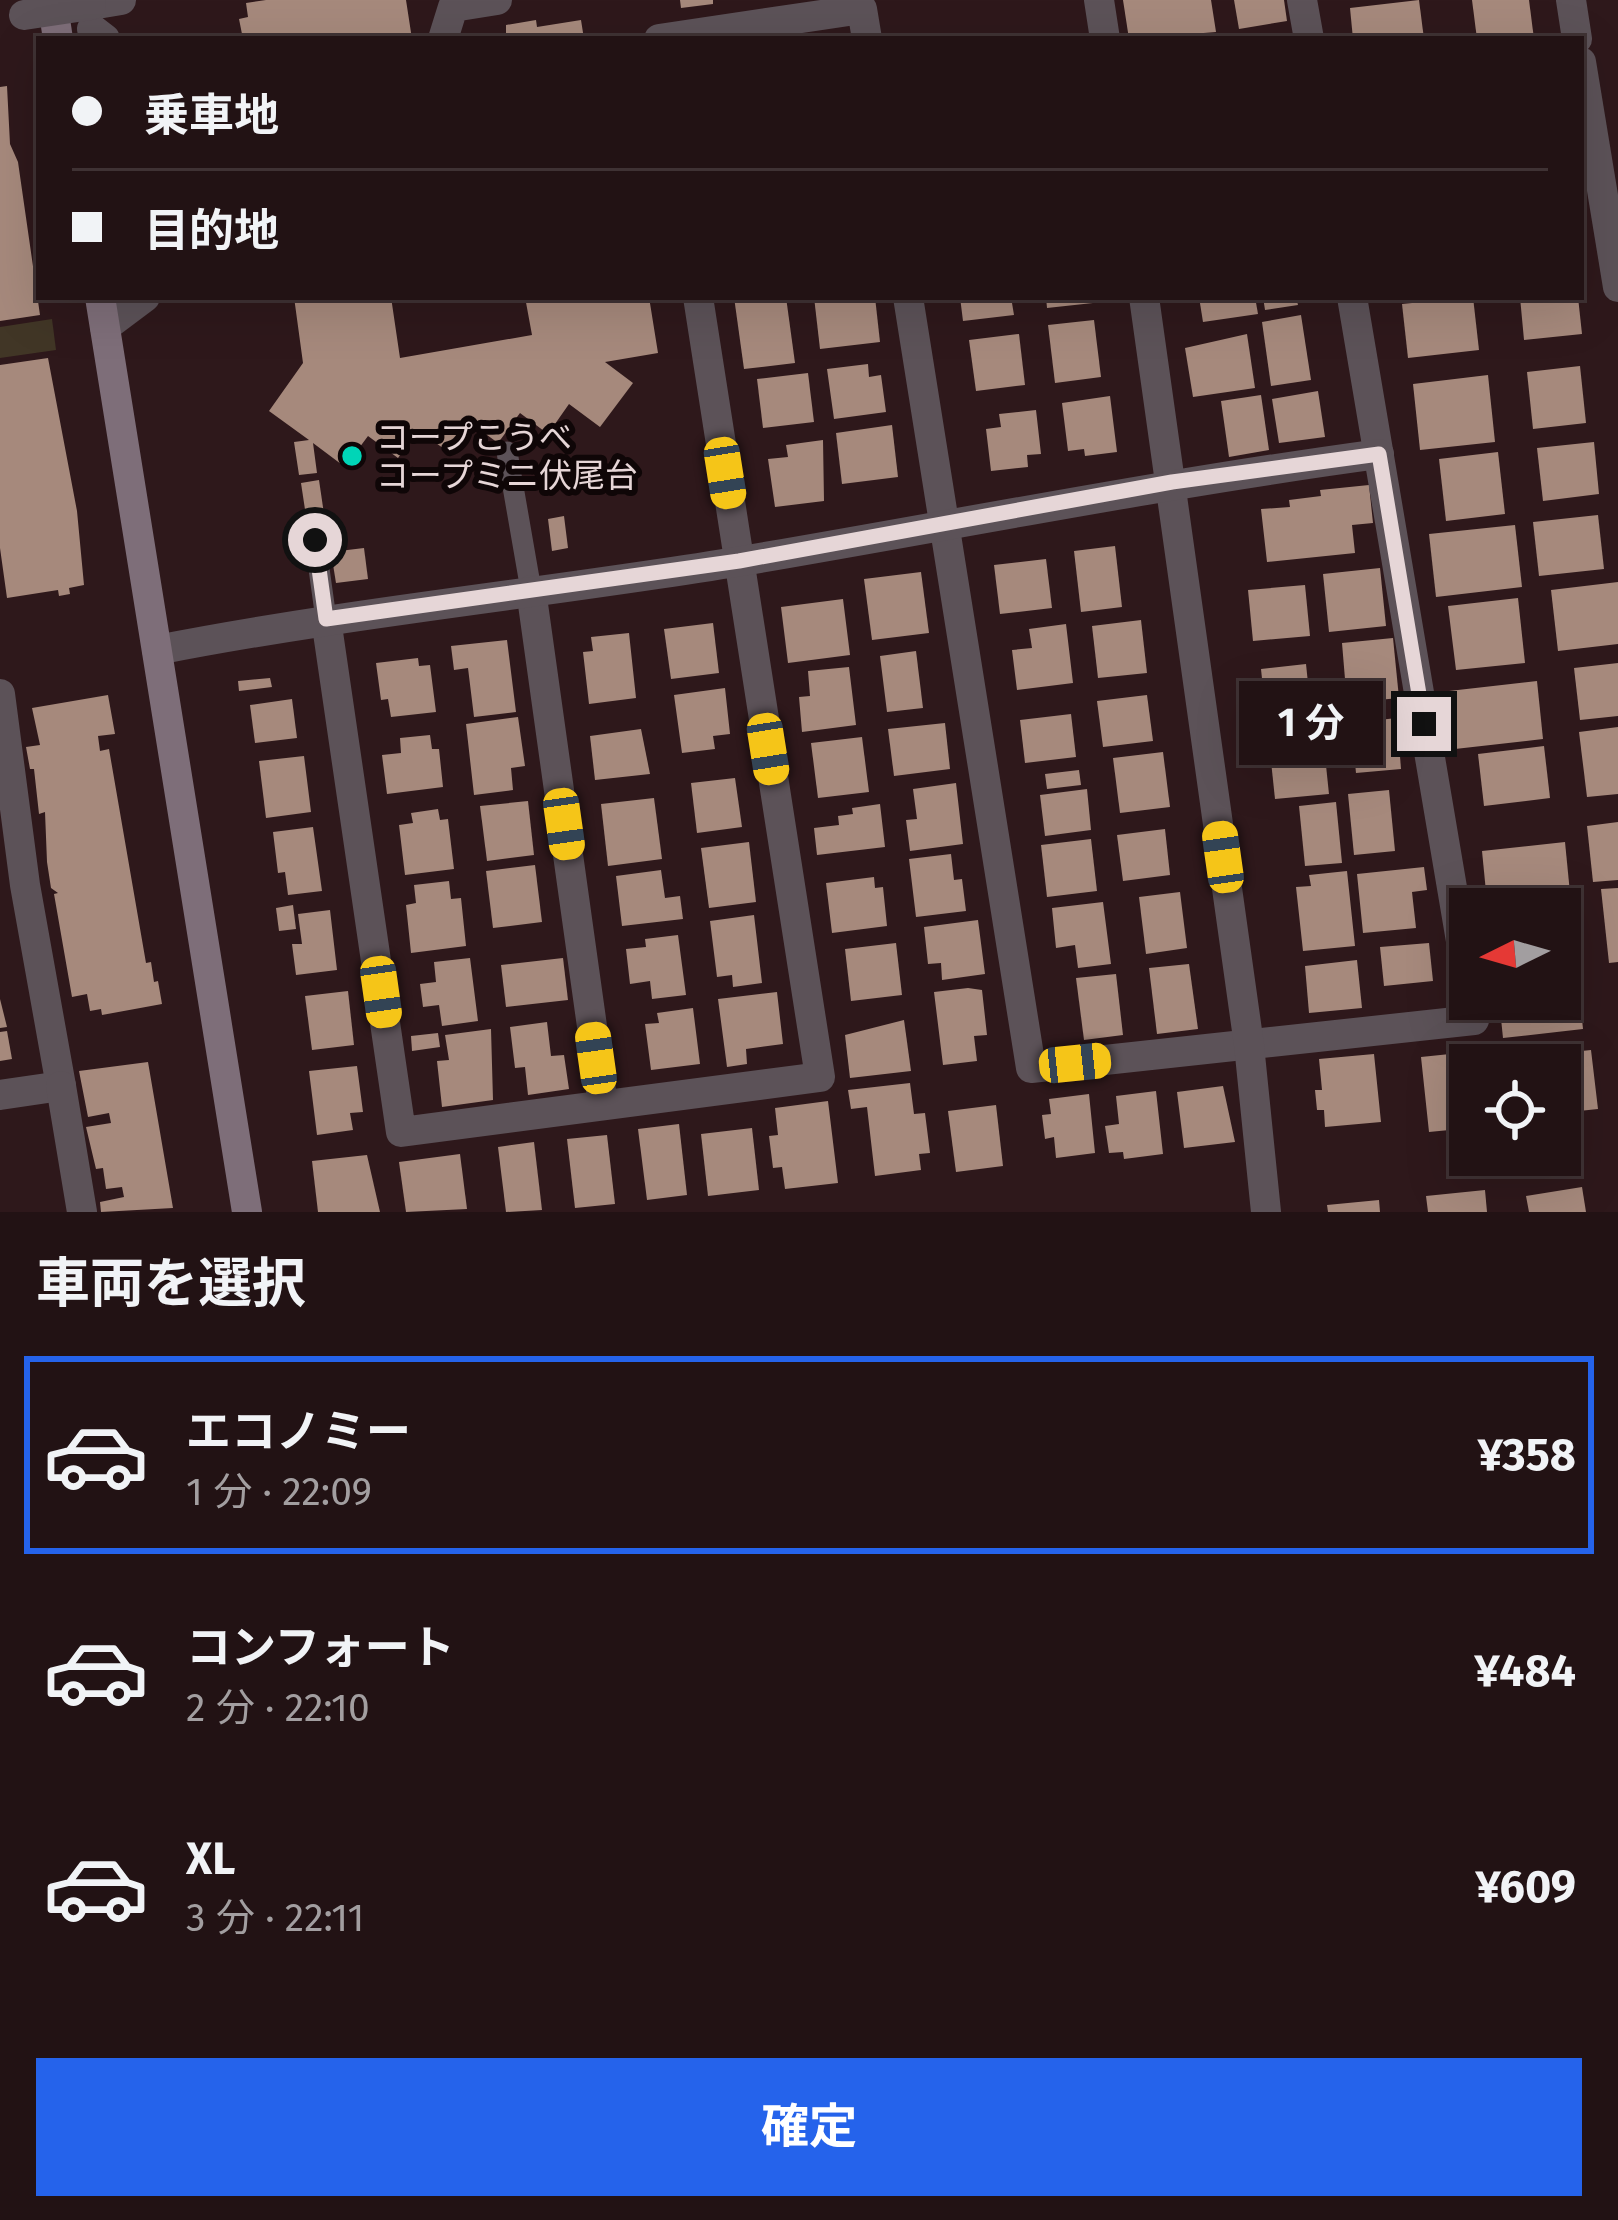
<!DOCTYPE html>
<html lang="ja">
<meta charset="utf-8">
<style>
:root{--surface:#221214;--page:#2e2022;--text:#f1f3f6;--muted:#a29ea0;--line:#3f3234;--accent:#2563eb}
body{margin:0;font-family:"Fira Sans","Noto Sans JP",sans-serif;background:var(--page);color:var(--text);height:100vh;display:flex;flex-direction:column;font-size:45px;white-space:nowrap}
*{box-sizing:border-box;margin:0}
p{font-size:39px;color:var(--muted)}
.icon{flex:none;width:66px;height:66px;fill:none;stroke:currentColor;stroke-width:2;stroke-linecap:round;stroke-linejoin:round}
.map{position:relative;height:1212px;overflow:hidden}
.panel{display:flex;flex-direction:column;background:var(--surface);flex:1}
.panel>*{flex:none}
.banner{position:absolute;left:36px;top:36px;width:1548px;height:264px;border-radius:0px;box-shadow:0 12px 48px #0002,0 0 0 3px var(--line);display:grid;align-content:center;height:264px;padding:0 36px;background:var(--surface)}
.needle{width:78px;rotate:265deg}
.controls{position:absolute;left:1449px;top:888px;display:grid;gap:24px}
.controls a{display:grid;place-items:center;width:132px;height:132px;border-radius:0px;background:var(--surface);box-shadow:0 12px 48px #0002,0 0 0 3px var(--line);font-size:60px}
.end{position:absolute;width:54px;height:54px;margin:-27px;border:15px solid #e6d6d7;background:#111;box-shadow:0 0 0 6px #111}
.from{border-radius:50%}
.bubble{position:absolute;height:84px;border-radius:0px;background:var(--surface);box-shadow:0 12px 48px #0002,0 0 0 3px var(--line);font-size:39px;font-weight:700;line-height:84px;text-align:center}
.car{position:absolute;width:36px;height:72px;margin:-36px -18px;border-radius:15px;box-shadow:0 0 9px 3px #0007;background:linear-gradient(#f5c518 24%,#345 0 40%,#f5c518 0 76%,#345 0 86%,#f5c518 0)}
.banner b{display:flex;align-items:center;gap:42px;height:114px;font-size:45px}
.banner b+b{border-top:3px solid var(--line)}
.banner i{width:30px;height:30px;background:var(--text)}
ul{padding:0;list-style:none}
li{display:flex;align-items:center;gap:36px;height:198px;margin:0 24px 18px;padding:0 12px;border:6px solid transparent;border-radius:0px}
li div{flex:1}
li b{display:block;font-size:45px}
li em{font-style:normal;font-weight:700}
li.active{border-color:var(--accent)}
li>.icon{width:108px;height:108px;stroke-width:1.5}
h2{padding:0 36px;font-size:54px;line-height:144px}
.button{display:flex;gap:24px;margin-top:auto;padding:24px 36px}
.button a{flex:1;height:138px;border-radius:0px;background:var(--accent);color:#fff;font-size:48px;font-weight:700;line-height:138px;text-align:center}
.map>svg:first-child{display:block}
.green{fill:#413626}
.building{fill:#a6897c}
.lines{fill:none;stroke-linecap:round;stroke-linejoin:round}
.lane{stroke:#5c5258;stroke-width:21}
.street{stroke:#5c5258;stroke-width:30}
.secondary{stroke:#7e6e79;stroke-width:30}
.street-bridge{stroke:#5c5258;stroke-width:30}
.route{stroke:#e6d6d7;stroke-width:15}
.poi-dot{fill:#00d5b7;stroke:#0f0607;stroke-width:4.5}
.labels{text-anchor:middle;stroke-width:12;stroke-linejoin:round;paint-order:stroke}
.poi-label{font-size:33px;fill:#e6d6d7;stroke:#0f0607;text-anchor:start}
</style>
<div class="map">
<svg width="1618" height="1212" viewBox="0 0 1618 1212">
<rect width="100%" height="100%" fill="#2e181b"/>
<!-- green -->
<path class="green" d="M 52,319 L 56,350 L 0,358 L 0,327 Z"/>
<!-- building -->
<g class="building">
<path d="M 266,0 L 406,0 L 412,39 L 243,39 L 239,19 L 248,17 L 246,3 Z"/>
<path d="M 680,0 L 713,0 L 713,4 L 681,8 Z"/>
<path d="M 1123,0 L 1211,0 L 1216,32 L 1129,39 Z"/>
<path d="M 1234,0 L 1284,0 L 1287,21 L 1239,29 Z"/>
<path d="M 1419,0 L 1424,39 L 1353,39 L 1350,8 Z"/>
<path d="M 1472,0 L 1529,0 L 1534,39 L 1477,39 Z"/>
<path d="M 536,20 L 537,27 L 581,20 L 584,39 L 484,39 L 506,33 L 506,25 Z"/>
<path d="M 7,86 L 10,144 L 18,162 L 40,315 L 0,321 L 0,87 Z"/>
<path d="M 294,297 L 391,297 L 400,358 L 532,335 L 525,297 L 649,297 L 658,353 L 605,362 L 633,383 L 600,427 L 569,404 L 548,434 L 520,413 L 498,443 L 468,421 L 447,451 L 418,430 L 398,458 L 368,436 L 345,467 L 313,443 L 317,473 L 299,475 L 294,442 L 309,440 L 269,411 L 303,363 Z"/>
<path d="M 734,297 L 786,297 L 795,363 L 744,369 Z"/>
<path d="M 814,297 L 875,297 L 880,342 L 820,349 Z"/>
<path d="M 960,297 L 1011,297 L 1014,315 L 963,321 Z"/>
<path d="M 1046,297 L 1092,297 L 1093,303 L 1047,308 Z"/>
<path d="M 1199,297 L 1255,297 L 1258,314 L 1203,322 Z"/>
<path d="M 1263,297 L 1296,297 L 1298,305 L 1265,310 Z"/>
<path d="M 1473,297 L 1479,350 L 1408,358 L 1402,304 Z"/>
<path d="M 1520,297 L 1578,297 L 1582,334 L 1524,340 Z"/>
<path d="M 1301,315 L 1311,380 L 1271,386 L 1262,322 Z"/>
<path d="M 1094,320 L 1101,377 L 1055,383 L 1048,325 Z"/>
<path d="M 1019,334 L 1025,385 L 976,391 L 969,340 Z"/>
<path d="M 1247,334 L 1255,388 L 1193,397 L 1185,348 Z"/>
<path d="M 48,358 L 77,511 L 84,585 L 69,588 L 70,594 L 59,596 L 58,590 L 7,598 L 0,548 L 0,365 Z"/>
<path d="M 868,364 L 869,377 L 881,375 L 886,412 L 834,419 L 827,369 Z"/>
<path d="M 1580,366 L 1586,423 L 1533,429 L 1527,372 Z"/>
<path d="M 808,373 L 814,422 L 763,428 L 757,379 Z"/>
<path d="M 1488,375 L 1495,442 L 1420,450 L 1413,384 Z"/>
<path d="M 1318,391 L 1325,437 L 1279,443 L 1272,399 Z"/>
<path d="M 1261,395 L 1269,450 L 1229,457 L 1221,401 Z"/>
<path d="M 1110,396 L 1117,452 L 1085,456 L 1084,449 L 1068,451 L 1062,403 Z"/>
<path d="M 1036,410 L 1041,454 L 1027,455 L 1028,467 L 991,471 L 986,429 L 1001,427 L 999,414 Z"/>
<path d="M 892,425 L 898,477 L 842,484 L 836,433 Z"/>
<path d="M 823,440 L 824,501 L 775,507 L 768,459 L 788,457 L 786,445 Z"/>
<path d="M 1594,442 L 1599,494 L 1543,501 L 1537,448 Z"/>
<path d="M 1498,452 L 1505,514 L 1446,521 L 1439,459 Z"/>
<path d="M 319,480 L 324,514 L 306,516 L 301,483 Z"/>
<path d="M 1369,485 L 1373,523 L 1352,525 L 1355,553 L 1267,562 L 1261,509 L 1290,507 L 1289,500 L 1321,496 L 1320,490 Z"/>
<path d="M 1598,515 L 1604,569 L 1539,576 L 1533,522 Z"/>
<path d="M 564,516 L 568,548 L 552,551 L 548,519 Z"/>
<path d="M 1515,525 L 1522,587 L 1436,597 L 1429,534 Z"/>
<path d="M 1115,546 L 1122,607 L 1081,612 L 1074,551 Z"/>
<path d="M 364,548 L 368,579 L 336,583 L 331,552 Z"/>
<path d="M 1046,559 L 1052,608 L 1000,614 L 994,565 Z"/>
<path d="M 1380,568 L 1386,626 L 1329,632 L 1323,574 Z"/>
<path d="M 921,572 L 929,633 L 872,640 L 864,579 Z"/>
<path d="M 1618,582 L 1618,644 L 1558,651 L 1551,590 Z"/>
<path d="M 1305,585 L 1310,636 L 1253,641 L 1248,590 Z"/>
<path d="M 1518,598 L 1525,663 L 1456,670 L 1448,606 Z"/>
<path d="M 843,599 L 850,655 L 788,663 L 781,607 Z"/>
<path d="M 1141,620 L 1147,673 L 1098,678 L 1092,626 Z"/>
<path d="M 713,623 L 719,673 L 671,679 L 664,629 Z"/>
<path d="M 1066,624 L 1073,683 L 1017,690 L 1012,650 L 1032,648 L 1029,629 Z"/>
<path d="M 629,633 L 636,698 L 589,704 L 583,652 L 593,651 L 591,637 Z"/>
<path d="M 1393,638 L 1399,698 L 1347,703 L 1342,643 Z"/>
<path d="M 507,640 L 516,712 L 474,717 L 468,668 L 454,670 L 451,646 Z"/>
<path d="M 916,651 L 923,708 L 887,712 L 880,656 Z"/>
<path d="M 418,658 L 419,666 L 430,665 L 436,712 L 391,717 L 388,699 L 381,700 L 376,663 Z"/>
<path d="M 1618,663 L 1618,716 L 1580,720 L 1574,668 Z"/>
<path d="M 1306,664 L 1312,722 L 1267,726 L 1261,669 Z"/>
<path d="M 849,667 L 856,725 L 802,732 L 799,697 L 810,696 L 808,671 Z"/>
<path d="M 270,678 L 272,687 L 239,691 L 238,681 Z"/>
<path d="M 1537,681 L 1543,739 L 1455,749 L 1449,691 Z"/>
<path d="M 725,688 L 730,734 L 713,736 L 715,749 L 682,753 L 674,695 Z"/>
<path d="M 108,695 L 115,734 L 98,736 L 100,751 L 109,749 L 146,963 L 151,962 L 154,982 L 158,981 L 162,1004 L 102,1015 L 101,1009 L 90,1011 L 87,994 L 72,997 L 54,894 L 58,893 L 51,888 L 47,862 L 45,812 L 39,814 L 34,769 L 30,769 L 26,747 L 40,745 L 32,708 Z"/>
<path d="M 1147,695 L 1153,741 L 1103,747 L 1097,701 Z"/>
<path d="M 292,699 L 297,738 L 255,743 L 250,705 Z"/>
<path d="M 1071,714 L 1076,757 L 1025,763 L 1020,720 Z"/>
<path d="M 518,717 L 525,766 L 511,768 L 513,790 L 474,795 L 466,724 Z"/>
<path d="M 1397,718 L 1401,769 L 1356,773 L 1351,723 Z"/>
<path d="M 945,723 L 950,769 L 894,776 L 888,729 Z"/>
<path d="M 1618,727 L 1618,794 L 1587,797 L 1579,732 Z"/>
<path d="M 641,729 L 650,774 L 595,780 L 590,736 Z"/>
<path d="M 430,735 L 432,749 L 439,749 L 443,787 L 387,794 L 382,755 L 401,753 L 400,738 Z"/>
<path d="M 862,737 L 869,792 L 818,798 L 811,743 Z"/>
<path d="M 1323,737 L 1329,794 L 1275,799 L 1269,742 Z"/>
<path d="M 1544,746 L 1550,798 L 1484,806 L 1478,754 Z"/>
<path d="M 1163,752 L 1170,807 L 1120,813 L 1113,758 Z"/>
<path d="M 304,756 L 311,812 L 266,818 L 259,761 Z"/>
<path d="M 1079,770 L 1081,785 L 1047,789 L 1045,774 Z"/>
<path d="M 735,778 L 742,827 L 697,833 L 691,783 Z"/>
<path d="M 956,783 L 963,844 L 910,851 L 906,820 L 917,819 L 913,789 Z"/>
<path d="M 1087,789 L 1091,830 L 1045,836 L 1040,795 Z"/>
<path d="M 1389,790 L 1395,851 L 1354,855 L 1348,794 Z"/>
<path d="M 654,798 L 662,859 L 608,866 L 601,804 Z"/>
<path d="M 528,801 L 534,855 L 487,861 L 480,806 Z"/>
<path d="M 1336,802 L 1342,863 L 1305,866 L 1299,806 Z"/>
<path d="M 880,804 L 885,847 L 817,855 L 814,828 L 839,825 L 838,816 L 853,814 L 852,808 Z"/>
<path d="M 438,809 L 440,820 L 448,819 L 454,869 L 405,875 L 399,825 L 413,823 L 411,813 Z"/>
<path d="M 1618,822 L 1618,880 L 1593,882 L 1587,826 Z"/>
<path d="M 313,827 L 322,891 L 288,895 L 285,872 L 278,873 L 273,832 Z"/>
<path d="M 1165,829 L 1170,875 L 1123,881 L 1117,835 Z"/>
<path d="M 1091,839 L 1097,891 L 1047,897 L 1041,845 Z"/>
<path d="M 749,842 L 756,902 L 709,908 L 701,848 Z"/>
<path d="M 1565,842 L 1570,893 L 1487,902 L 1482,851 Z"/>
<path d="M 951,854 L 954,880 L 962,879 L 966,911 L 916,917 L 909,859 Z"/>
<path d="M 535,865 L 542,922 L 493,928 L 486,871 Z"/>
<path d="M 1424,867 L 1427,890 L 1412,892 L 1416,928 L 1363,933 L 1357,874 Z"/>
<path d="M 661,870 L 665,898 L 680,896 L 683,919 L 622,926 L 616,876 Z"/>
<path d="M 1347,871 L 1355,946 L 1303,951 L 1296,887 L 1311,886 L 1309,875 Z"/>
<path d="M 874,877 L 875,888 L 883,887 L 887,926 L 832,933 L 826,883 Z"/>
<path d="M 449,881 L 451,899 L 461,898 L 466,946 L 411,953 L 406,905 L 416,903 L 414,885 Z"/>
<path d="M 1618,888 L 1618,962 L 1609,963 L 1601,889 Z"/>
<path d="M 1180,892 L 1187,948 L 1146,954 L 1139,897 Z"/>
<path d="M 1569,900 L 1576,961 L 1560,962 L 1560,909 L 1517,906 Z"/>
<path d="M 1103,902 L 1111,964 L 1078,968 L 1075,945 L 1056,948 L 1052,908 Z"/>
<path d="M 293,905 L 296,929 L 279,931 L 276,908 Z"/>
<path d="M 330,910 L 337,970 L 296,975 L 292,944 L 302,944 L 298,914 Z"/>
<path d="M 754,915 L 762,983 L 733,987 L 732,975 L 717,977 L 710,921 Z"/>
<path d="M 978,920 L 985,974 L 942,980 L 941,963 L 928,964 L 924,927 Z"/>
<path d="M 678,935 L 686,995 L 652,999 L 650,981 L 630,984 L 626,949 L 646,947 L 645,939 Z"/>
<path d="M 896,943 L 902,995 L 851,1001 L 845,949 Z"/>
<path d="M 1429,943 L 1433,981 L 1384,986 L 1380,947 Z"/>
<path d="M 470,958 L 478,1021 L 442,1026 L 439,1005 L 423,1007 L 420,984 L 436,982 L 434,962 Z"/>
<path d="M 563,958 L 568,1000 L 506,1007 L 501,965 Z"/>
<path d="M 1357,960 L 1362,1008 L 1309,1013 L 1305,966 Z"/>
<path d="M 1189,964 L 1198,1029 L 1157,1034 L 1149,968 Z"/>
<path d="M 1116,974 L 1123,1035 L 1084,1040 L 1076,978 Z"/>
<path d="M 968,988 L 982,990 L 987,1035 L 974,1036 L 977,1061 L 943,1065 L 934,992 Z"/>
<path d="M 348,991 L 354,1045 L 312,1050 L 305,996 Z"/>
<path d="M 777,992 L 783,1044 L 746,1049 L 747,1064 L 727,1067 L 718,999 Z"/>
<path d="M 0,999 L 7,1027 L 0,1028 Z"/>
<path d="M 1499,999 L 1580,1000 L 1583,1029 L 1503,1038 Z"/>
<path d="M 693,1008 L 700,1064 L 651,1070 L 645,1024 L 659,1023 L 657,1013 Z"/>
<path d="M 904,1020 L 911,1071 L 850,1078 L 845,1035 Z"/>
<path d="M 547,1022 L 551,1056 L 564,1055 L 569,1089 L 528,1095 L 525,1067 L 515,1068 L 510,1027 Z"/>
<path d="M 491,1029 L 493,1100 L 442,1107 L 437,1061 L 449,1060 L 445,1035 Z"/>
<path d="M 7,1031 L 12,1059 L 0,1061 L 0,1032 Z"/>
<path d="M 438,1033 L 440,1047 L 412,1051 L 411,1036 Z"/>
<path d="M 1591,1050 L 1598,1109 L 1560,1113 L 1560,1065 L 1515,1065 L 1514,1058 Z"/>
<path d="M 1479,1051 L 1480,1065 L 1470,1065 L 1470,1128 L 1429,1132 L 1421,1057 Z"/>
<path d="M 1374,1054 L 1381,1122 L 1325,1127 L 1324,1110 L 1317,1110 L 1315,1090 L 1322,1090 L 1319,1059 Z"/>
<path d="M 148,1062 L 173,1208 L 101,1212 L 100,1202 L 124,1197 L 122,1187 L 106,1189 L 103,1168 L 96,1169 L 86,1127 L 111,1123 L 109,1113 L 88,1117 L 79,1071 Z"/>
<path d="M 357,1066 L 363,1112 L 350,1113 L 353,1130 L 317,1135 L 309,1071 Z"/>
<path d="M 910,1083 L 914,1114 L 925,1113 L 930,1153 L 919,1154 L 921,1170 L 875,1176 L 867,1107 L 851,1109 L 848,1090 Z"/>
<path d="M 1223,1086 L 1235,1142 L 1184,1148 L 1177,1092 Z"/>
<path d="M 1156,1091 L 1163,1154 L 1124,1159 L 1123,1152 L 1109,1153 L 1105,1126 L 1119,1124 L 1116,1096 Z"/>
<path d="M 1089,1094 L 1095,1153 L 1056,1158 L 1054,1137 L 1045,1139 L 1042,1115 L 1051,1114 L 1049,1099 Z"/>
<path d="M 828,1101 L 838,1183 L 785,1189 L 782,1167 L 773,1168 L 769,1136 L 778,1135 L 775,1108 Z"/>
<path d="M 996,1105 L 1003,1166 L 956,1172 L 948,1111 Z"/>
<path d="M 679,1124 L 687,1195 L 647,1200 L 638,1129 Z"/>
<path d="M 752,1128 L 759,1190 L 708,1196 L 701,1134 Z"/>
<path d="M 607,1135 L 615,1204 L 575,1208 L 567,1139 Z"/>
<path d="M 534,1142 L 542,1210 L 506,1212 L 498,1147 Z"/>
<path d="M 460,1154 L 467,1209 L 406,1212 L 399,1162 Z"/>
<path d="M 367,1155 L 380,1212 L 318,1212 L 312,1161 Z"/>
<path d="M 1582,1187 L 1586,1212 L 1529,1212 L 1526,1196 Z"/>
<path d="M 1485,1190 L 1487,1212 L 1428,1212 L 1426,1196 Z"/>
<path d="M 1379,1200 L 1380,1212 L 1328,1212 L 1327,1205 Z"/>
</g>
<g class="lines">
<!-- lane -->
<g class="lane">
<path d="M 507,452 L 531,590"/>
<path d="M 315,540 L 326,619"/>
</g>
<!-- street -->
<g class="street">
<path d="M 1099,0 L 1105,39"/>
<path d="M 1302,0 L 1309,39"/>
<path d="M 1571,0 L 1577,39"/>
<path d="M 91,5 L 121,0"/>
<path d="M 92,29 L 105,39"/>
<path d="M 443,39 L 453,7 L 497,0"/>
<path d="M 659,39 L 862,9 L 867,39"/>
<path d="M 1581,62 L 1618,287"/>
<path d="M 908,297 L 1031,1068 L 1474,1020 L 1471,999"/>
<path d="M 1144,297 L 1249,1045 L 1266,1212"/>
<path d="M 1352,297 L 1470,994"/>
<path d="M 105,327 L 145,297"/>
<path d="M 531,590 L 603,1105"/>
<path d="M 326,619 L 401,1132 L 820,1077 L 698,297"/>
<path d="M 157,650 C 351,612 547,593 742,561 C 954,525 1165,483 1379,454"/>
<path d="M 0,694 L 25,885 L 61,1086 L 0,1095"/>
<path d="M 61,1086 L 82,1212"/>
</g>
<!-- secondary -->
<g class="secondary">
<path d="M 52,0 L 58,39"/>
<path d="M 100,297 L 247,1212"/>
</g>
<!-- street-bridge -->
<path class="street-bridge" d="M 24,15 L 91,5"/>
</g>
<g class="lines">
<!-- route -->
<path class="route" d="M 315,540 L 326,619 L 739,561 L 1172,482 L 1379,454 L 1424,724"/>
</g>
<!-- markers -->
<circle class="poi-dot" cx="352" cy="456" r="12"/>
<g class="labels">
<!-- poi labels -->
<g class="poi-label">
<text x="376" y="449">コープこうべ<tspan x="376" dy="38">コープミニ伏尾台</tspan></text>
</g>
</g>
</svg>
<div class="controls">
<a><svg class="needle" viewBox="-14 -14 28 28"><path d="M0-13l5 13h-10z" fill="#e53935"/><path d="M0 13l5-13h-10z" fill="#a29ea0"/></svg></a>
<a><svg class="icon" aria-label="locate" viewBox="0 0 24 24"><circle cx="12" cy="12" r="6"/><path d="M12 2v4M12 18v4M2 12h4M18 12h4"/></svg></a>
</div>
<i class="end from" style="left:315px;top:540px"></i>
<i class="end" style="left:1424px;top:724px"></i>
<div class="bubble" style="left:1239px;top:681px;width:144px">1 分</div>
<i class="car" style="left:725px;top:473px;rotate:171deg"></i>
<i class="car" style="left:768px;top:749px;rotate:171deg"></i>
<i class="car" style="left:564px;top:824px;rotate:172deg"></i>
<i class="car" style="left:1223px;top:857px;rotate:352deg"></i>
<i class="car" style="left:381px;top:992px;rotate:172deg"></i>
<i class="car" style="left:596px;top:1058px;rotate:352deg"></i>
<i class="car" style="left:1075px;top:1063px;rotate:84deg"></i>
<div class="banner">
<b><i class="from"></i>乗車地</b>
<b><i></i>目的地</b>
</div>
</div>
<section class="panel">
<h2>車両を選択</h2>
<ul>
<li class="active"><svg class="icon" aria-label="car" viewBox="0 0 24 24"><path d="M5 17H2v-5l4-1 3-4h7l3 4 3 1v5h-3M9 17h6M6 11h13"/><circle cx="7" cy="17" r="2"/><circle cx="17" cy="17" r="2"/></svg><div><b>エコノミー</b><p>1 分 · 22:09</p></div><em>¥358</em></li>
<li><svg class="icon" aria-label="car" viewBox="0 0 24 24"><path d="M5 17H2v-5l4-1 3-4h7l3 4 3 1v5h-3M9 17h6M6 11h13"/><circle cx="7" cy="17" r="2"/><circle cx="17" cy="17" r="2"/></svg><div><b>コンフォート</b><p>2 分 · 22:10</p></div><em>¥484</em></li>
<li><svg class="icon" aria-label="car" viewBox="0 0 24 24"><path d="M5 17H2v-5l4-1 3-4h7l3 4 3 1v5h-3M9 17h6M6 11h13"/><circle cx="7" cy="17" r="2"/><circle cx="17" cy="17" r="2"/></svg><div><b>XL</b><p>3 分 · 22:11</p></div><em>¥609</em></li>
</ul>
<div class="button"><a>確定</a></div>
</section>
